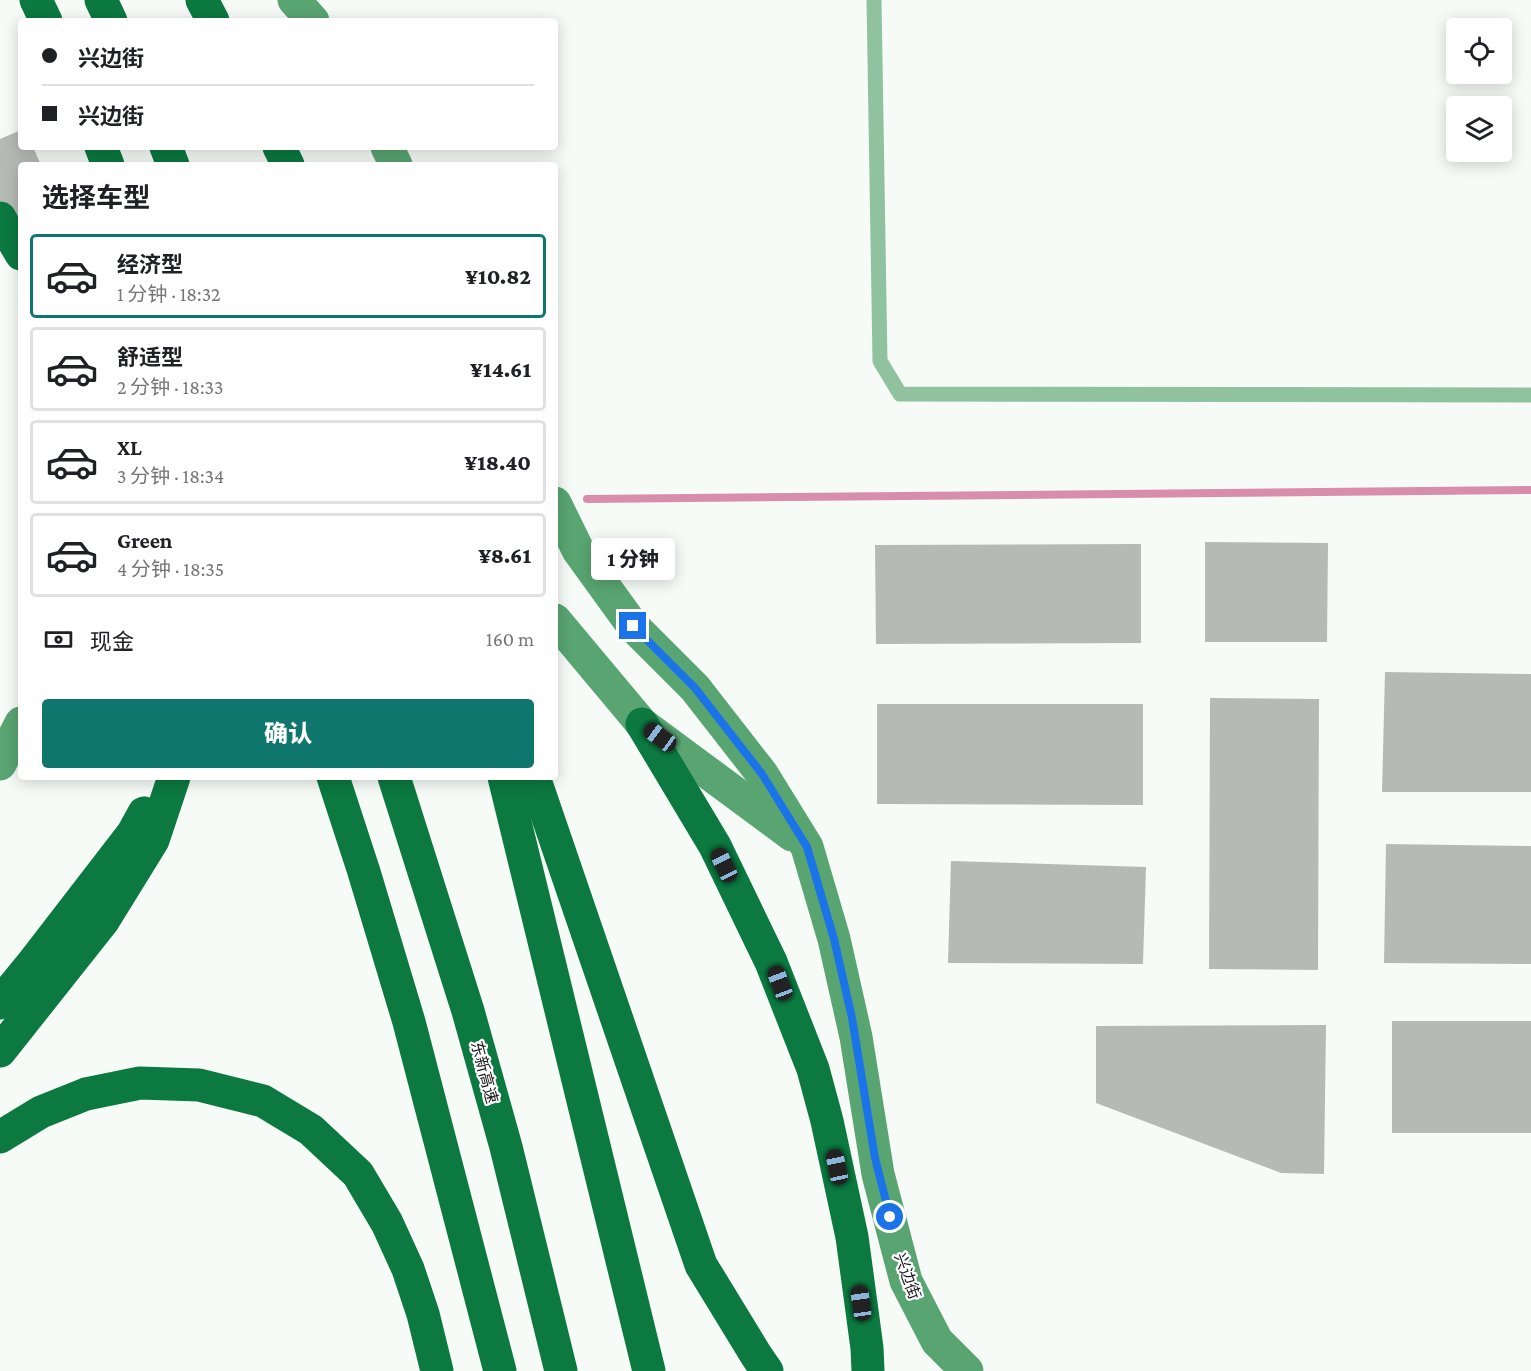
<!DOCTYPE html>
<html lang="zh">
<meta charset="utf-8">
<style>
:root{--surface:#fff;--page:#f6f6f6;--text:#202124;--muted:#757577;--line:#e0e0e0;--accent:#0f766e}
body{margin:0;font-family:"Crimson Pro","Noto Sans SC",serif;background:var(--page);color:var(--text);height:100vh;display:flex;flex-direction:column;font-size:22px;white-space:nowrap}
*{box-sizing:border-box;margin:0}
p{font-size:20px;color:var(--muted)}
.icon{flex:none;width:33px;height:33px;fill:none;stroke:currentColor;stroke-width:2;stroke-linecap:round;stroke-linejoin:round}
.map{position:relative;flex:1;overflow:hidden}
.panel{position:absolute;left:18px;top:162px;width:540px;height:618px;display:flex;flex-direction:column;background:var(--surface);border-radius:6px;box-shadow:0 3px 15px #0003}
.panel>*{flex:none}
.banner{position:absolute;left:18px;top:18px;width:540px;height:132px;border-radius:6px;box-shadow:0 3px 15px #0003;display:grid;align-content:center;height:132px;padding:0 24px;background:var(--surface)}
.fabs{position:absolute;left:1446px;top:18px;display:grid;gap:12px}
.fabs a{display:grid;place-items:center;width:66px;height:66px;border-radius:6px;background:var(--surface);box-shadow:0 3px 15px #0003;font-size:30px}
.end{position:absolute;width:27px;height:27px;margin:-14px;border:8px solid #1a73e8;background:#fff;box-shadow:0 0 0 3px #fff}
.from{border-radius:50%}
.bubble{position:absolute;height:42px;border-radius:6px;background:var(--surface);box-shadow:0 3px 15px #0003;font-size:20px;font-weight:800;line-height:42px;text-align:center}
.car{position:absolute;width:18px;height:36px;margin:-18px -9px;border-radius:8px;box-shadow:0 0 4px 2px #0007;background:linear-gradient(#222 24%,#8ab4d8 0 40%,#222 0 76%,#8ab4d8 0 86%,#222 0)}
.banner b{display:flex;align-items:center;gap:21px;height:57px;font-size:22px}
.banner b+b{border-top:2px solid var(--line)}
.banner i{width:15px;height:15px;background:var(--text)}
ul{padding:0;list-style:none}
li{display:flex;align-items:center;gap:18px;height:84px;margin:0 12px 9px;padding:0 12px;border:3px solid var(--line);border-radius:6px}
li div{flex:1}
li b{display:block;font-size:22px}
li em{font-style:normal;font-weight:800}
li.selected{border-color:var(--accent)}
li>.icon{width:54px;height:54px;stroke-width:1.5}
h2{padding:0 24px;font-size:27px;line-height:72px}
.pay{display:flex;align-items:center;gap:15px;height:66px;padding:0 24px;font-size:22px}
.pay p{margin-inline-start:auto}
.cta{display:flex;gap:12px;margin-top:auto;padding:12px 24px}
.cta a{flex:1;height:69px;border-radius:6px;background:var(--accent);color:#fff;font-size:24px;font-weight:800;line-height:69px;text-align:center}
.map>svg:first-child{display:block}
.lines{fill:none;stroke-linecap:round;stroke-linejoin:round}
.stream{stroke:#d88dab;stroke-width:8}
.building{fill:#b6bab7}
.lane{stroke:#91c29f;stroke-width:15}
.secondary{stroke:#59a572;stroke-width:33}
.highway{stroke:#0b7940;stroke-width:33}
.route{stroke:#1a73e8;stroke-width:8}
.labels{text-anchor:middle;stroke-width:4.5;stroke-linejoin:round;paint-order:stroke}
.street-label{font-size:16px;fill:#171817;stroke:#fff}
</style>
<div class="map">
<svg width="1531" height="1371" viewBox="0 0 1531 1371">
<rect width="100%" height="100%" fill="#f6fbf8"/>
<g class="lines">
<!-- stream -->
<path class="stream" d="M 587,499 L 1531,490"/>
</g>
<!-- building -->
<g class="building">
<path d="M 21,130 L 21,147 L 33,147 L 41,165 L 21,165 L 21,220 L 0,230 L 0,139 Z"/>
<path d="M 1205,542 L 1328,543 L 1327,642 L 1205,642 Z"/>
<path d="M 1141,544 L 1141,643 L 876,644 L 875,545 Z"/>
<path d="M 1385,672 L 1531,674 L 1531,792 L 1382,792 Z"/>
<path d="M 1210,698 L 1319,699 L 1318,970 L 1209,969 Z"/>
<path d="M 877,704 L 1143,704 L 1143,805 L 877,804 Z"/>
<path d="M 1386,844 L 1531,846 L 1531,964 L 1384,963 Z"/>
<path d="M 951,861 L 1146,867 L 1143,964 L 948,963 Z"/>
<rect x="1392" y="1021" width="139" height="112"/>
<path d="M 1326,1025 L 1324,1174 L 1281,1173 L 1096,1103 L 1096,1026 Z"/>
</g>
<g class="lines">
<!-- lane -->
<path class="lane" d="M 874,0 L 880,361 L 900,394 L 1531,395"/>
<!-- secondary -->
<g class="secondary">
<path d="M 294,0 L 313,21"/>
<path d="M 387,147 L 396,165"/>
<path d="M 555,503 L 578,550 L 633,626 L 695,688 L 762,774 L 807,847 L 834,939 L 856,1037 L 878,1174 L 906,1281 L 937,1341 L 967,1371"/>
<path d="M 555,620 L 642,724 L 792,835"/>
<path d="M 0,764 L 21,723"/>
</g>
<!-- highway -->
<g class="highway">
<path d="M 36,0 L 46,21"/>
<path d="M 101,0 L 111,21"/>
<path d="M 202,0 L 213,21"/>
<path d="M 101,147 L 108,165"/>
<path d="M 166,147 L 173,165"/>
<path d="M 279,147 L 288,165"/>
<path d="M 0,218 L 21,254"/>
<path d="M 642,724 L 715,846 L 771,962 L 813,1069 L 827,1121 L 852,1237 L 867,1348 L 868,1371"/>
<path d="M 333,777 L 364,872 L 409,1022 L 500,1371"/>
<path d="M 394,777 L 468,1011 L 506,1147 L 561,1371"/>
<path d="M 504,777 L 649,1371"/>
<path d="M 534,777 L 701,1265 L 756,1355 L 767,1371"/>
<path d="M 0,1003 L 32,964 L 133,833 L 144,813"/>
<path d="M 0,1051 L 103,921 L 153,840 L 174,777"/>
<path d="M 0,1137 L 41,1112 L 86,1094 L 140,1083 L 199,1085 L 263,1101 L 311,1130 L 358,1174 L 387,1223 L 408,1269 L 423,1314 L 437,1371"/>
</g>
</g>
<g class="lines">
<!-- route -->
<path class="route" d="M 633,626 L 695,688 L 762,774 L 807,847 L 834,939 L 852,1018 L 875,1158 L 890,1217"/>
</g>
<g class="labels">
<!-- street labels -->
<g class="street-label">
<text transform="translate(485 1072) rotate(75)" y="6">东新高速</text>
<text transform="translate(908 1276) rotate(70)" y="6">兴边街</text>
</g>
</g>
</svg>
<div class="fabs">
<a><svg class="icon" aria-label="locate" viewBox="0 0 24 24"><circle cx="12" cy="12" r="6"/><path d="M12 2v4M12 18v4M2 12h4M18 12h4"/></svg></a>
<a><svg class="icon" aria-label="layers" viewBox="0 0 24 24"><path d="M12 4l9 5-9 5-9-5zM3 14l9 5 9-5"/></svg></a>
</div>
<i class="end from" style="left:890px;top:1217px"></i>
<i class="end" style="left:633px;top:626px"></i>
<div class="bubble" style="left:591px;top:538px;width:84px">1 分钟</div>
<i class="car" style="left:660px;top:737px;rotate:306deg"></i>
<i class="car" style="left:724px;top:865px;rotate:334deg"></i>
<i class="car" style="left:780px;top:983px;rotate:339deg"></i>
<i class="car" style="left:837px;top:1167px;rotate:348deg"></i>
<i class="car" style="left:861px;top:1303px;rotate:352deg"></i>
<div class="banner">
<b><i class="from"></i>兴边街</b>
<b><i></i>兴边街</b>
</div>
<section class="panel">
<h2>选择车型</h2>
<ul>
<li class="selected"><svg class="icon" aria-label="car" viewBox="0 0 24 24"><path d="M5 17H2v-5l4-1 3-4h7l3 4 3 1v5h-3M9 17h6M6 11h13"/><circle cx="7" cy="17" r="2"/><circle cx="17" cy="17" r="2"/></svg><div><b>经济型</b><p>1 分钟 · 18:32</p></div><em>¥10.82</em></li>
<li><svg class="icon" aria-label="car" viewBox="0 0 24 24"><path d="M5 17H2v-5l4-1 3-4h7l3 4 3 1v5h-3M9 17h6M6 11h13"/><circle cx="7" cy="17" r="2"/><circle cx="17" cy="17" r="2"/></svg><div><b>舒适型</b><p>2 分钟 · 18:33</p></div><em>¥14.61</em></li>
<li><svg class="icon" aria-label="car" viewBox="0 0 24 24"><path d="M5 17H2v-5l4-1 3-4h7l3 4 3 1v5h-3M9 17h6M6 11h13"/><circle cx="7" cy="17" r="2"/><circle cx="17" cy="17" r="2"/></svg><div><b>XL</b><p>3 分钟 · 18:34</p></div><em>¥18.40</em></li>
<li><svg class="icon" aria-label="car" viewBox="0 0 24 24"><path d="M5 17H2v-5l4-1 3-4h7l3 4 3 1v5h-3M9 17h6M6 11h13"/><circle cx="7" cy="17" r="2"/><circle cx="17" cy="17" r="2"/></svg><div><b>Green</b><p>4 分钟 · 18:35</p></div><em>¥8.61</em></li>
</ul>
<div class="pay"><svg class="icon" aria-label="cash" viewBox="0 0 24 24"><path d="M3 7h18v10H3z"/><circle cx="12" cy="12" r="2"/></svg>现金<p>160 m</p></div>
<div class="cta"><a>确认</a></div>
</section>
</div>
